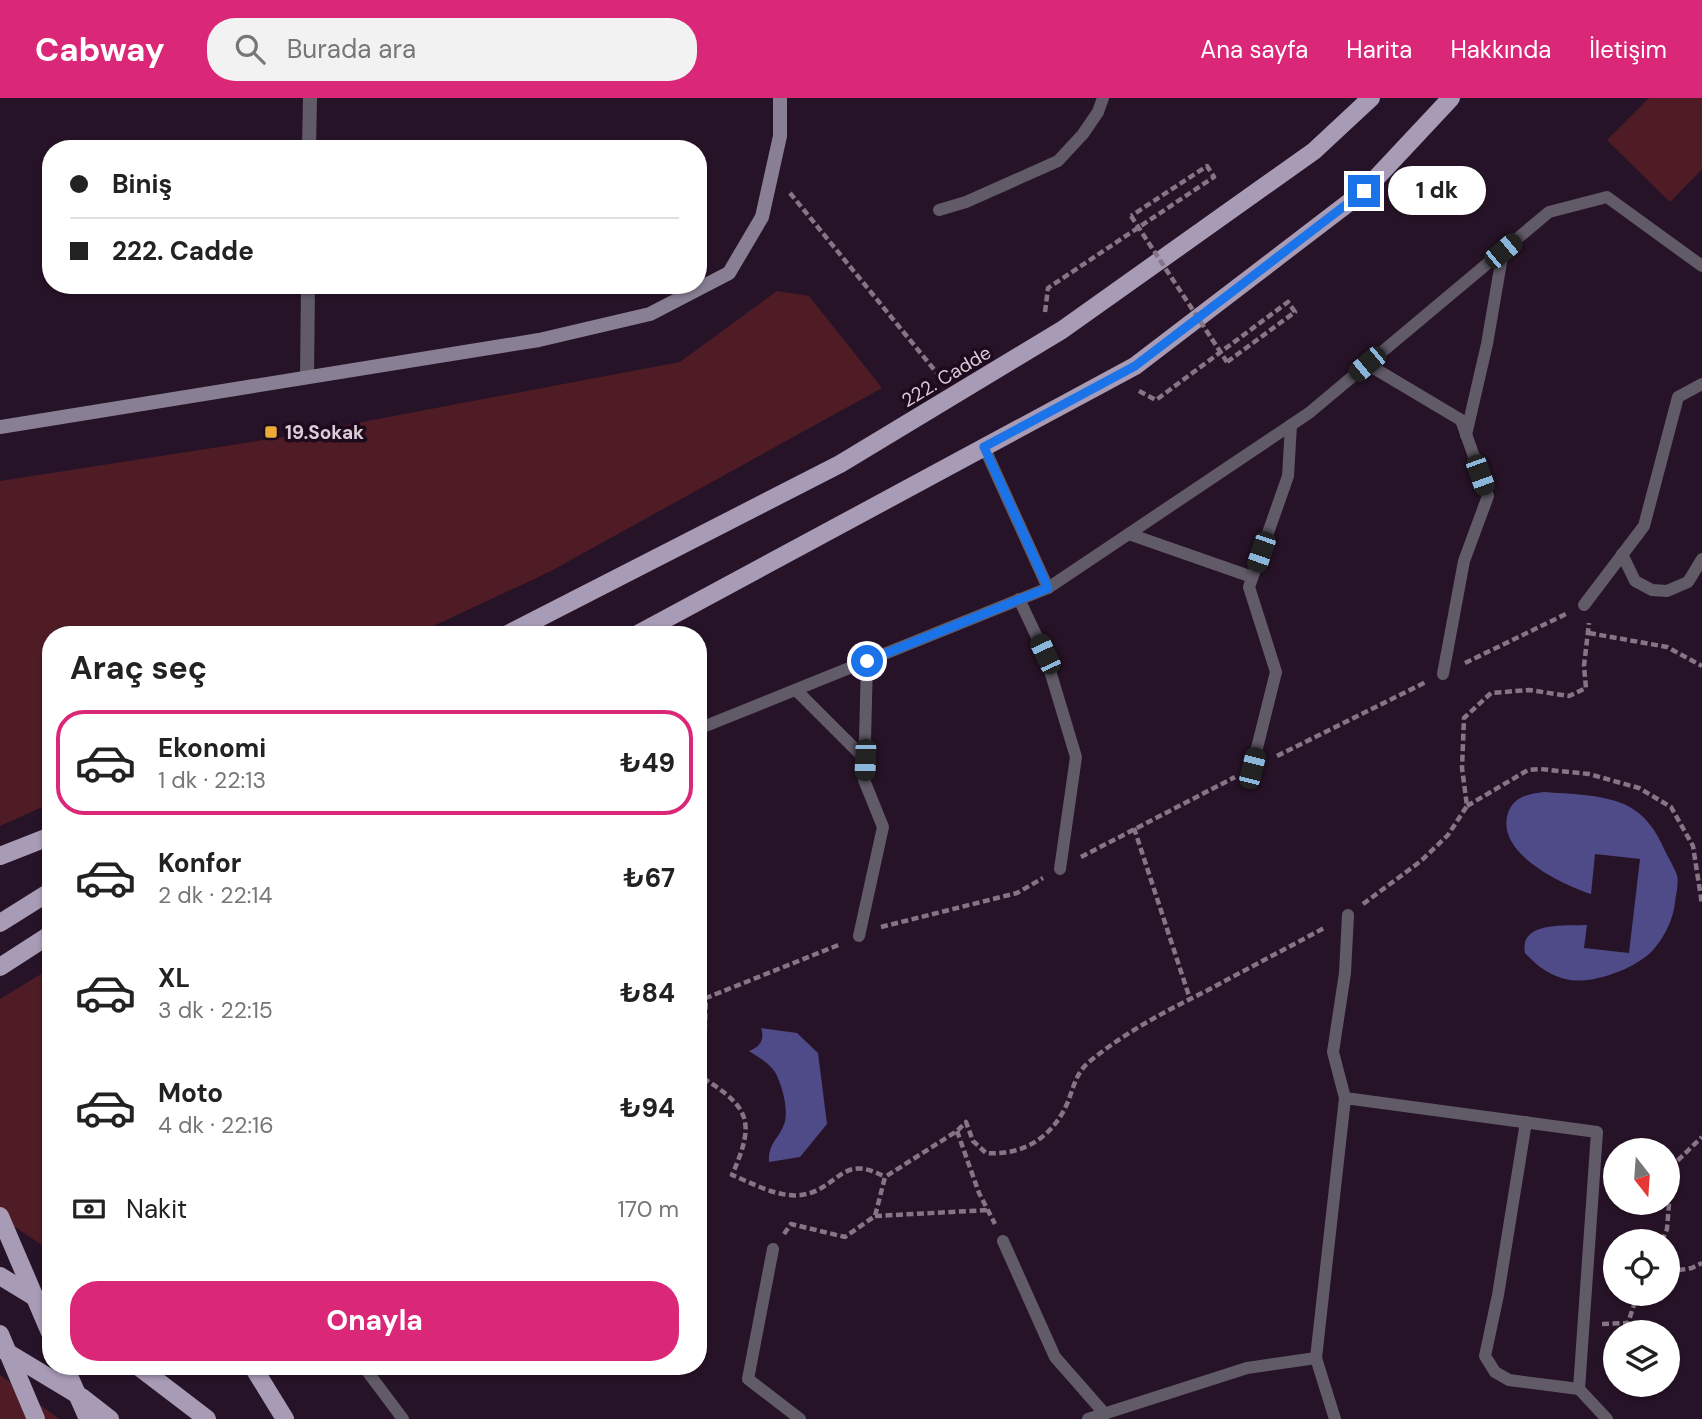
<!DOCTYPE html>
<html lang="tr">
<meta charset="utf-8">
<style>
:root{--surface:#fff;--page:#f2f2f2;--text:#222;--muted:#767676;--line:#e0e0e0;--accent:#db2777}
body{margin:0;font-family:"DM Sans",sans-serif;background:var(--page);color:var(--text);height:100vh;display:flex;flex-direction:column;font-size:26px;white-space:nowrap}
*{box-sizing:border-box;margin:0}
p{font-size:23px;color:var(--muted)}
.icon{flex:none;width:38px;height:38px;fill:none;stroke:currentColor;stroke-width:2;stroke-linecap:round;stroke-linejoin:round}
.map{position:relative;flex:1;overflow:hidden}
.side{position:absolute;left:42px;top:528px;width:665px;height:749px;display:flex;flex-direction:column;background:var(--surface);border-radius:28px;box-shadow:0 2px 5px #0004}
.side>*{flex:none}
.hud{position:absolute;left:42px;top:42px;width:665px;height:154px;border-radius:28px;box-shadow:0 2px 5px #0004;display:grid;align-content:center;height:154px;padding:0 28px;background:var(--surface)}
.needle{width:46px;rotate:163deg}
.buttons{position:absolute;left:1603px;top:1040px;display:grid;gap:14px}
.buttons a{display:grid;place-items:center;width:77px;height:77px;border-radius:50%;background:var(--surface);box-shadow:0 2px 5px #0004;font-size:35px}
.end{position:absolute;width:32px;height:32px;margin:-16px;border:9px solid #1a73e8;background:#fff;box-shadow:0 0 0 4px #fff}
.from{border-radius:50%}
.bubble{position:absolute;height:49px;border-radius:24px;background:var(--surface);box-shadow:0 2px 5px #0004;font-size:23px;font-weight:800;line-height:49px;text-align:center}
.car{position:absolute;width:21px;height:42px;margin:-21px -10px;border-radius:9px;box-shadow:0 0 5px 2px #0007;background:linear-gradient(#222 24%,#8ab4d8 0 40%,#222 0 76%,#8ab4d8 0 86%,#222 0)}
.hud b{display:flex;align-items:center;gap:24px;height:66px;font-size:26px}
.hud b+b{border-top:2px solid var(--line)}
.hud i{width:18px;height:18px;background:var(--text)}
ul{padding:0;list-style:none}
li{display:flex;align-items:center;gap:21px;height:105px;margin:0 14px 10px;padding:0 14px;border:4px solid transparent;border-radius:28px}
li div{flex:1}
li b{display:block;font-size:26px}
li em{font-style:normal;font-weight:800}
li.current{border-color:var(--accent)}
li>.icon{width:63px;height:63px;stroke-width:1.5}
h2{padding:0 28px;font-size:32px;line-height:84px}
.pay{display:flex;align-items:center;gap:18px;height:77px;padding:0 28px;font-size:26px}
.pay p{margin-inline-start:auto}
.action{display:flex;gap:14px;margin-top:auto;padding:14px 28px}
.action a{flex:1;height:80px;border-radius:28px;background:var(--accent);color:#fff;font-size:28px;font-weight:800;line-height:80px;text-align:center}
header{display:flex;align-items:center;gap:42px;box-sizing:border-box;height:98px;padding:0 35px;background:var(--accent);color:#fff}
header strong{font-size:33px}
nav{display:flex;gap:38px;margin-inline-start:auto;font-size:24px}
.search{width:490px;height:63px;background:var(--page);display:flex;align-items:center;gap:18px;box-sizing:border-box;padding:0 24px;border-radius:28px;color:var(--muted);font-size:26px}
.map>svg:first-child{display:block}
.green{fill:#4f1c25}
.water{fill:#4f4b88}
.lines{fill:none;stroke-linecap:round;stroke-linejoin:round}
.path{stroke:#877586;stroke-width:4.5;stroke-dasharray:7 3.5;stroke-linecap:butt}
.lane{stroke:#615b68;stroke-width:12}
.street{stroke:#615b68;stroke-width:14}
.secondary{stroke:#897f94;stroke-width:14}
.primary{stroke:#a89bb6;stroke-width:18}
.path-bridge{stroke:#877586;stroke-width:4.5;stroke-dasharray:7 3.5;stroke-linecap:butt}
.primary-bridge{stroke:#a89bb6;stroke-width:18}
.route{stroke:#1a73e8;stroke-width:9}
.poi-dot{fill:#ebaa39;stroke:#1e0a1d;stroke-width:2.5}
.labels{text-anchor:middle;stroke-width:7;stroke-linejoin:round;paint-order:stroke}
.street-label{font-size:19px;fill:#dbccd9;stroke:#1e0a1d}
.poi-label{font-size:19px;font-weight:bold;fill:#dbccd9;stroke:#1e0a1d;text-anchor:start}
</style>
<header>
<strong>Cabway</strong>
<div class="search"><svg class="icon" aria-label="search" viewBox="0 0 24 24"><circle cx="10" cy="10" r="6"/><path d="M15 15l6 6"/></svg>Burada ara</div>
<nav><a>Ana sayfa</a><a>Harita</a><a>Hakkında</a><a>İletişim</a></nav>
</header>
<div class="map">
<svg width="1702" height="1321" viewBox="0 0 1702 1321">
<rect width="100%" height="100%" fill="#271327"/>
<!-- green -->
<g class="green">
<path d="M 1649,0 L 1702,0 L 1702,71 L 1670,104 L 1607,42 Z"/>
<path d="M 777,193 L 809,198 L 882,290 L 549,474 L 414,537 L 51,537 L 51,705 L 0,728 L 0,383 L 283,339 L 680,264 Z"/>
<path d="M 51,870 L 51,1153 L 0,1119 L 0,901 Z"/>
<path d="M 0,1277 L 59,1321 L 0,1321 Z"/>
</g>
<!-- water -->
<g class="water">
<path d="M 1544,694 C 1569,696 1600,696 1624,706 C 1645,716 1656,732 1665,753 C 1669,761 1674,769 1677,777 C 1679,785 1676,796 1675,804 C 1673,822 1665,838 1653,852 C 1637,870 1594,886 1570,882 C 1551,879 1537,868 1525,855 C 1519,823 1566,828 1587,827 L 1584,850 L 1629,855 L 1640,761 L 1595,756 L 1591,796 C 1561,786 1495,755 1508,715 C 1514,698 1529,696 1544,694 Z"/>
<path d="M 761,930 L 797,935 L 818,955 L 827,1026 L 800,1059 L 769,1064 C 768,1043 781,1040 785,1023 C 788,1010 782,986 775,974 C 769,965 758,959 749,953 C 760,949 765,941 761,930 Z"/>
</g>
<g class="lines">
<!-- path -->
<g class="path">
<path d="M 790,95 L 941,280"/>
<path d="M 1045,214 L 1048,190 L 1214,79 L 1207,68 L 1131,118"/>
<path d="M 1139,293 L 1156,302 L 1288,204 L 1295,214 L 1227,264"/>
<path d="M 1589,535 L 1667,549 L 1702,568"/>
<path d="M 1465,565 L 1568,515"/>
<path d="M 1277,658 L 1426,584"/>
<path d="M 1467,708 L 1528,672 L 1540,671 L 1589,676 L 1639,690 L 1671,709 L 1693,748 L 1702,806"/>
<path d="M 1134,730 L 1190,901"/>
<path d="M 1081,759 L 1235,679"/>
<path d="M 1363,806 L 1421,763 L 1448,737 L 1467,708 L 1462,670 L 1464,620 L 1491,595 L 1529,592 L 1569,598 L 1586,590 L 1584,568 L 1589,525"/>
<path d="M 881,829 L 1017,795 L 1043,780"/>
<path d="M 698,979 L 703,980 L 706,900 L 841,846"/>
<path d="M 703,980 C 751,1010 755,1025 732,1077 C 752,1085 778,1100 801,1097 C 839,1092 840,1054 885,1079"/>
<path d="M 957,1033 L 979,1095 L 995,1126"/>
<path d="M 875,1118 L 989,1112"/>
<path d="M 784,1136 L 791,1126 L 845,1139 L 875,1118 L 885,1079 L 957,1033 L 966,1024 L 973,1043 L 986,1055 C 1024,1058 1055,1038 1069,1001 C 1074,987 1077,974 1089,964 C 1125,934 1166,913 1208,892 C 1247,871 1287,850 1326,829"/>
<path d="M 1662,1143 L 1667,1131 L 1672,1068 L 1702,1039"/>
<path d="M 1668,1174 L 1692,1170 L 1702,1165"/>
<path d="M 1602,1226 L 1628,1225 L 1638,1195"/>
</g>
<!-- lane -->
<g class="lane">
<path d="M 939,112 L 966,104 L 1058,63 L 1083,36 L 1098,14 L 1103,0"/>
<path d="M 1367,266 L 1461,322 L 1488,398 L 1464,463 L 1443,576"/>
<path d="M 1466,337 L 1487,246 L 1503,153"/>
<path d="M 984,349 L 1048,490"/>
<path d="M 1129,436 L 1252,479"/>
<path d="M 1622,456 L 1635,483 L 1652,492 L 1667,493 L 1688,484 L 1702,461"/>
<path d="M 1019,501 L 1045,556 L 1076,659 L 1060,771"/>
<path d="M 1584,507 L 1644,428 L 1678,299 L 1702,286"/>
<path d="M 796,592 L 865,661"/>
<path d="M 698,631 L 1048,490 L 1309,315 L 1549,114 L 1607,99 L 1702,168"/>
<path d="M 1252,670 L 1276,574 L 1249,489 L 1288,378 L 1291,327"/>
<path d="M 859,838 L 883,729 L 864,682 L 867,563"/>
<path d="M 1345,1000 L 1333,954 L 1345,875 L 1348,817"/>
<path d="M 1526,1024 L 1498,1197 L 1485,1258 L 1495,1274 L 1509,1282 L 1579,1291"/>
<path d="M 1003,1143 L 1055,1259 L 1105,1316"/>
<path d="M 773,1151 L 748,1281 L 800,1321"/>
<path d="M 1316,1260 L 1345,1000 L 1597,1034 L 1579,1291 L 1607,1321"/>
<path d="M 364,1269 L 403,1321"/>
<path d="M 1088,1321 L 1247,1270 L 1316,1260 L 1335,1321"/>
</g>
<!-- street -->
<g class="street">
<path d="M 309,51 L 310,0"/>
<path d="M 307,279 L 308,187"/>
</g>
<!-- secondary -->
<path class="secondary" d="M 0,329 L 539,242 L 650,216 L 729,175 L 762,119 L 780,38 L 780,0"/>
<!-- primary -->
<g class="primary">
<path d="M 506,537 L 840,366 L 1062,232 L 1314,53 L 1371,0"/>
<path d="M 636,537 L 1135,268 L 1364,93 L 1451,0"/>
<path d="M 0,758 L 51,738"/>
<path d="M 0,825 L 51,793"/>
<path d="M 0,869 L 51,836"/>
<path d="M 0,1178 L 51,1209"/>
<path d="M 0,1250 L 83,1300 L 110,1321"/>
<path d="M 139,1269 L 207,1321"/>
<path d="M 253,1269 L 285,1321"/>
</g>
<!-- path-bridge -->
<path class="path-bridge" d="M 1131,118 L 1227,264"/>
<!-- primary-bridge -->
<g class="primary-bridge">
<path d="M 0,1118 L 51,1237"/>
<path d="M 0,1236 L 36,1321"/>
<path d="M 65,1269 L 88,1321"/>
</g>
</g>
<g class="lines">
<!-- route -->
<path class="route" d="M 867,563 L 1048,490 L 984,349 L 1135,268 L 1364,93"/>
</g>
<!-- markers -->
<rect class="poi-dot" x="264" y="327" width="14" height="14" rx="3.5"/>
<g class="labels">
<!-- street labels -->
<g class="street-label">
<text transform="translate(946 278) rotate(-31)" y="7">222. Cadde</text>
</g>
<!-- poi labels -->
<g class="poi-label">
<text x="285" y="341">19.Sokak</text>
</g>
</g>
</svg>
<div class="buttons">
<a><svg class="needle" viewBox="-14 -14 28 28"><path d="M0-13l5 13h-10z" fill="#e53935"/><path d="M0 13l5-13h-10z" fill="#767676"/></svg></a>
<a><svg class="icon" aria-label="locate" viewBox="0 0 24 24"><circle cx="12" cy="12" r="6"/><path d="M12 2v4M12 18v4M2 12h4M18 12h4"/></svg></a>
<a><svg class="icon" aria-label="layers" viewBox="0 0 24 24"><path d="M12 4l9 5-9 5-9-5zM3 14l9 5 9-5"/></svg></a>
</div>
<i class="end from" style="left:867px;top:563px"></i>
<i class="end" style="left:1364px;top:93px"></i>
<div class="bubble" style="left:1388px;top:68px;width:98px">1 dk</div>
<i class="car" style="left:1503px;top:153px;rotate:50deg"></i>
<i class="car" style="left:1367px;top:266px;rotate:230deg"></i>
<i class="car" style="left:1480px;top:377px;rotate:160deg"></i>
<i class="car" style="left:1261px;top:454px;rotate:199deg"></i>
<i class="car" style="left:1045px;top:556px;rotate:335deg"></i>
<i class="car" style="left:865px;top:662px;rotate:182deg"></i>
<i class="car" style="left:1252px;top:670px;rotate:14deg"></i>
<div class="hud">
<b><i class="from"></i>Biniş</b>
<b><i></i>222. Cadde</b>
</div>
<section class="side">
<h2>Araç seç</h2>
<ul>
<li class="current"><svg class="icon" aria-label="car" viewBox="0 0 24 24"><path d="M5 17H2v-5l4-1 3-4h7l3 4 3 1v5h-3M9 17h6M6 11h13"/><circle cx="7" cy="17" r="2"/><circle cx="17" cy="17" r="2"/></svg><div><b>Ekonomi</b><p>1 dk · 22:13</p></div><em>₺49</em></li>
<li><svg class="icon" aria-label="car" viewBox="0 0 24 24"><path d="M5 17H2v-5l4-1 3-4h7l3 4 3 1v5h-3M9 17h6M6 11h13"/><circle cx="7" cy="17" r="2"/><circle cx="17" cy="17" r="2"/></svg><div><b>Konfor</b><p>2 dk · 22:14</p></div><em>₺67</em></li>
<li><svg class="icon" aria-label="car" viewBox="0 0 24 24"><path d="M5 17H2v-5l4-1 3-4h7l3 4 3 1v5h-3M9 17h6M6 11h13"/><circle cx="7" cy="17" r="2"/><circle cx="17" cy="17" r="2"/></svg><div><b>XL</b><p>3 dk · 22:15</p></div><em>₺84</em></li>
<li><svg class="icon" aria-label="car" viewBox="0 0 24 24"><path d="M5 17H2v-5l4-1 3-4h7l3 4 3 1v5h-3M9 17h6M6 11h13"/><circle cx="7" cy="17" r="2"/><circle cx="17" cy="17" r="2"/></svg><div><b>Moto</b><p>4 dk · 22:16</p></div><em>₺94</em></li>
</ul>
<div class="pay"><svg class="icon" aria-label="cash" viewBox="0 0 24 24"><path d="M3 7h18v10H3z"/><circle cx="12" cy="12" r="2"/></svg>Nakit<p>170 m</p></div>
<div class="action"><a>Onayla</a></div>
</section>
</div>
